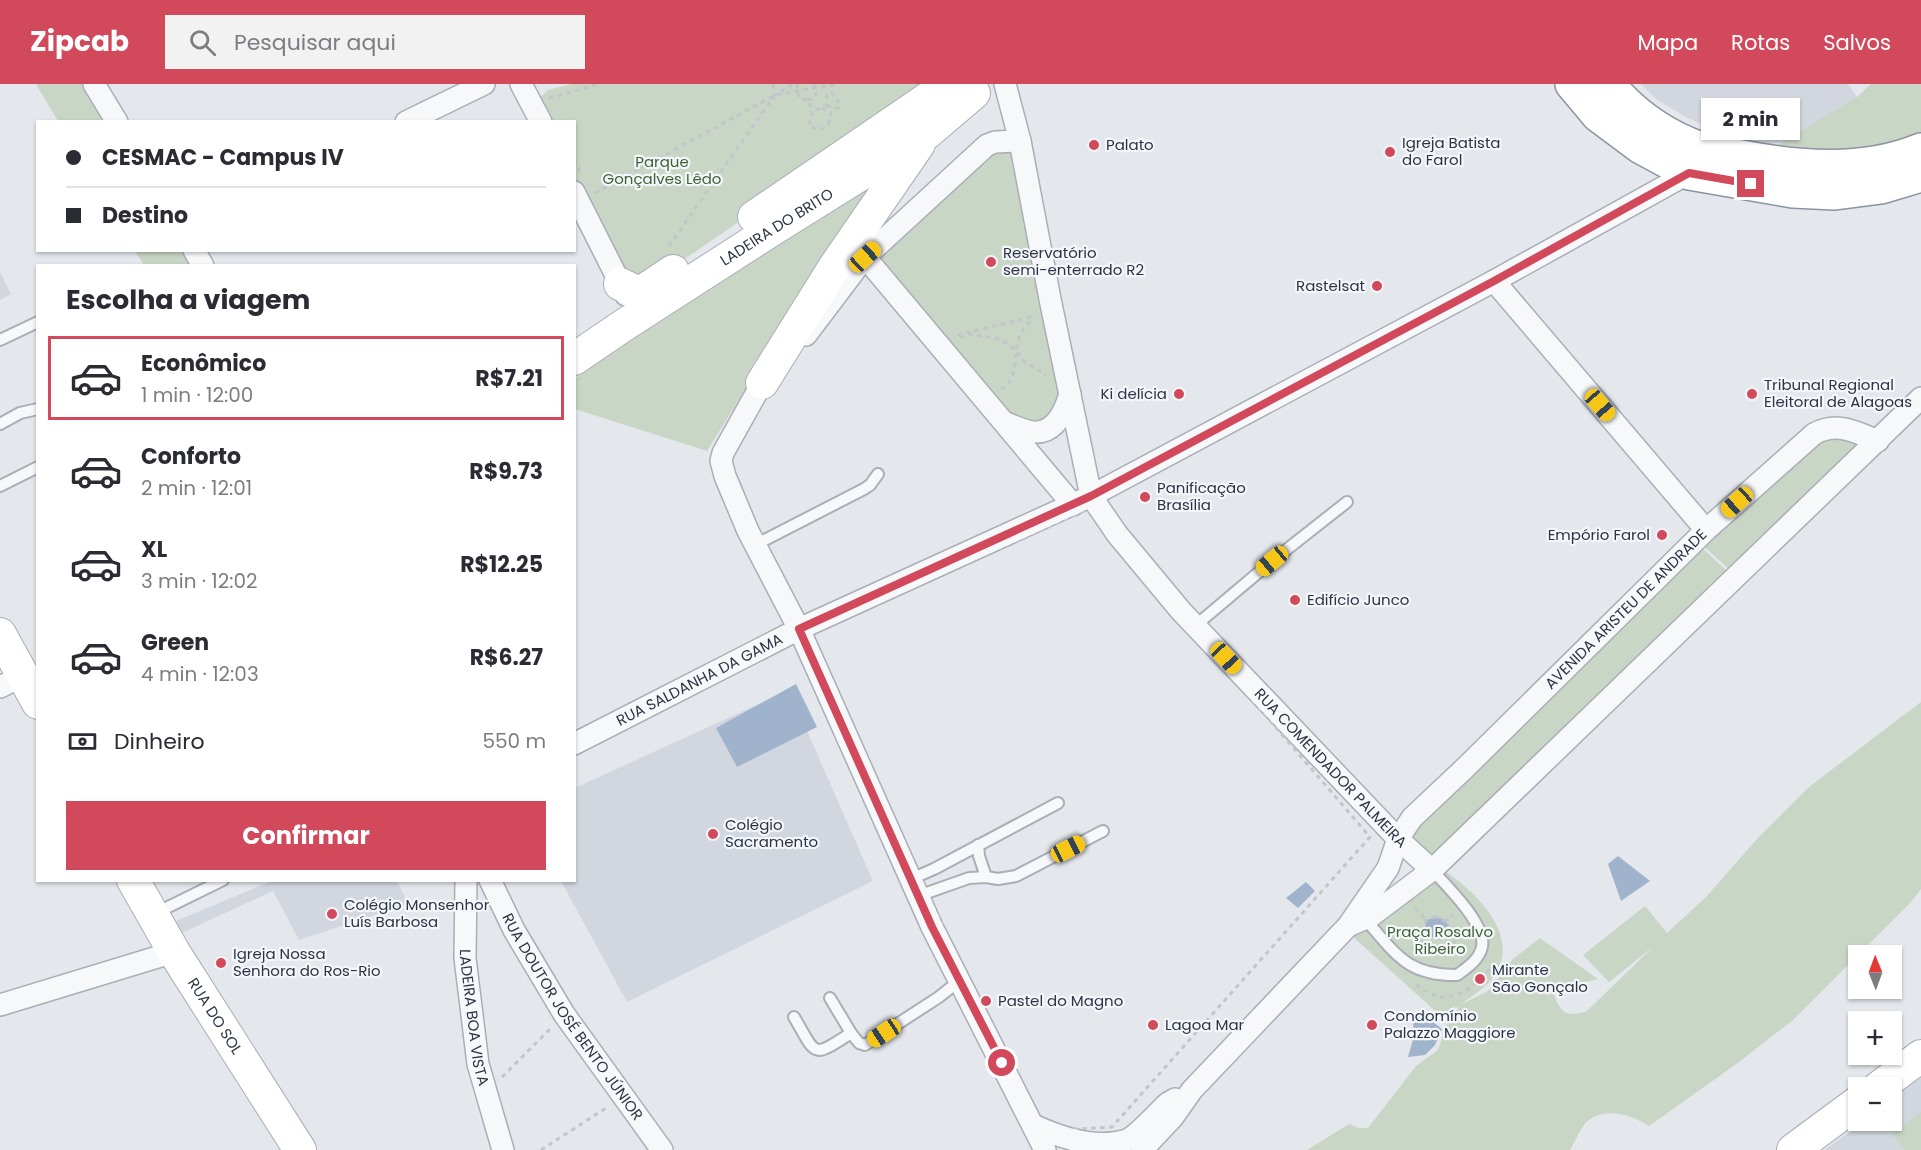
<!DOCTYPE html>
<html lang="pt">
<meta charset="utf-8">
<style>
:root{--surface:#fff;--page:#f2f2f3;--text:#2b2b33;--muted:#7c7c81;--line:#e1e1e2;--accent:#d1495b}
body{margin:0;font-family:Poppins,sans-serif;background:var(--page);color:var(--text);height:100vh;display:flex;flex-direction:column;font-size:22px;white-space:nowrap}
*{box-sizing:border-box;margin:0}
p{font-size:20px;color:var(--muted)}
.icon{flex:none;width:33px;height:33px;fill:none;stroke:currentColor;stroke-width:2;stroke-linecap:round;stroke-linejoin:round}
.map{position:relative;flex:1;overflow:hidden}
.details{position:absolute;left:36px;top:180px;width:540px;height:618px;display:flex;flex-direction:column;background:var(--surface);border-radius:0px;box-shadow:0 2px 4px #0004}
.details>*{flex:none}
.banner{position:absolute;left:36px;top:36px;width:540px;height:132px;border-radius:0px;box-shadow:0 2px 4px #0004;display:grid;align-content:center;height:132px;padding:0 30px;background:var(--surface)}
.needle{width:39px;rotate:359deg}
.controls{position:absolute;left:1848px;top:861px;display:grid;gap:12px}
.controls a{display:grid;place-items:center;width:54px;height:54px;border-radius:0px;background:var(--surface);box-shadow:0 2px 4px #0004;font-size:30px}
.end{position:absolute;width:27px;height:27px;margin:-14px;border:8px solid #d1495b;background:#fff;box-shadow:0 0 0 3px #fff}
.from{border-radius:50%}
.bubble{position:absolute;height:42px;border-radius:0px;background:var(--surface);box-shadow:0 2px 4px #0004;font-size:20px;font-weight:700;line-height:42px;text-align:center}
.car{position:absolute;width:18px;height:36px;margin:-18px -9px;border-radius:8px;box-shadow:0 0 4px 2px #0007;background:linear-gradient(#f5c518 24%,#345 0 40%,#f5c518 0 76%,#345 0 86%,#f5c518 0)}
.banner b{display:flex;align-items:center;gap:21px;height:57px;font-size:22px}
.banner b+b{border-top:2px solid var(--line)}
.banner i{width:15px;height:15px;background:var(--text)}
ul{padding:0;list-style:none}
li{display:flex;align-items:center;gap:18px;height:84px;margin:0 12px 9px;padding:0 18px;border:3px solid transparent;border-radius:0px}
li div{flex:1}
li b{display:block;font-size:22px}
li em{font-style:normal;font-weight:700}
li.active{border-color:var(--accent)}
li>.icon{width:54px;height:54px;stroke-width:1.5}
h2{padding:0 30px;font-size:27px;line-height:72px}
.pay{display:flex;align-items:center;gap:15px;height:66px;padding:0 30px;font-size:22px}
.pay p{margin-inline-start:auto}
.button{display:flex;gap:12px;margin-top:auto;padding:12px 30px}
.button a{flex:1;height:69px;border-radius:0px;background:var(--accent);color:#fff;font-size:24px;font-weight:700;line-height:69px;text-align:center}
header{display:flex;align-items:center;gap:36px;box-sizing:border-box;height:84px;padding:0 30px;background:var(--accent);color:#fff}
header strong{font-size:28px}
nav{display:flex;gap:33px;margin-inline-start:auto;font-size:21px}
.search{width:420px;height:54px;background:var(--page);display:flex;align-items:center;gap:15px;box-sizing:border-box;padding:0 21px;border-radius:0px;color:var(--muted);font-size:22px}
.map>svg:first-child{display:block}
.built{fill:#d2d6de}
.green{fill:#c9d6c5}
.water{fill:#9fb4cc}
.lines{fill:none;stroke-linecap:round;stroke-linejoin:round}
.lane-casing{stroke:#a9aeb7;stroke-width:14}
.street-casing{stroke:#a9aeb7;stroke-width:24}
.secondary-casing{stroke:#a9aeb7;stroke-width:34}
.highway-casing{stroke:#8b94a3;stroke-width:36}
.path{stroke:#c2c5cb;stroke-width:3;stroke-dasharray:4.5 4.5;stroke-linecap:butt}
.lane{stroke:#f7f8fa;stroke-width:10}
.street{stroke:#f7f8fa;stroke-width:21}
.secondary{stroke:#fff;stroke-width:32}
.highway{stroke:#fff;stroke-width:33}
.route{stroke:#d1495b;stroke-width:8}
.poi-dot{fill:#d1495b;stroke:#f4f6f9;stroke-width:2}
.labels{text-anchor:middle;stroke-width:4.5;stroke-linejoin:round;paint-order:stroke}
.poi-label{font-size:15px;fill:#2b3445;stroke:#f4f6f9;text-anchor:start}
.park-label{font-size:15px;fill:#3f6138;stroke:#f4f6f9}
.street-label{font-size:15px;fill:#2b3445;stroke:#f4f6f9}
</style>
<header>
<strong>Zipcab</strong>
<div class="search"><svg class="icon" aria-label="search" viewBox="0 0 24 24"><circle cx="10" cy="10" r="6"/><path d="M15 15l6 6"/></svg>Pesquisar aqui</div>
<nav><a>Mapa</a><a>Rotas</a><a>Salvos</a></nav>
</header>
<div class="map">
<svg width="1921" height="1066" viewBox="0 0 1921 1066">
<rect width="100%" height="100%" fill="#e4e7ec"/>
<!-- built -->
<g class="built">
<path d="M 1641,0 L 1848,0 L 1857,13 L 1811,50 L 1779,59 L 1754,60 L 1719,49 L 1684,32 L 1656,15 Z"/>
<path d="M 0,188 L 11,210 L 0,216 Z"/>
<path d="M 789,606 L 873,797 L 627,918 L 561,797 L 574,796 L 575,704 Z"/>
<path d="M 267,797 L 397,797 L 408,820 L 299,856 L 273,807 L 175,852 L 169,840 L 267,799 Z"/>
<path d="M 1921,993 L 1921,1066 L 1825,1066 L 1864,1037 L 1892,1036 L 1892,1015 Z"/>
</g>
<!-- green -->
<g class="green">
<path d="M 36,0 L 82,0 L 105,37 L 58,37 Z"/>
<path d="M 572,0 L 941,0 L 639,206 L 619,202 L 575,104 L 574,38 L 544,37 L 536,18 L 548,6 Z"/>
<path d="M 1871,0 L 1921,0 L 1921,66 L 1755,75 L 1857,13 Z"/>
<path d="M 991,60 L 1014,63 L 1066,296 L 1059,321 L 1040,343 L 1014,335 L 870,172 Z"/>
<path d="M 886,79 L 707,367 L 575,325 L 574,295 Z"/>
<path d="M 135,167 L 181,167 L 190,181 L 144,181 Z"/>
<path d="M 1811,353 L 1873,357 L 1732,488 L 1698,457 Z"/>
<path d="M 1696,458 L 1730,490 L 1434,781 L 1397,742 Z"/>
<path d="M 1921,618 L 1921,805 L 1911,818 L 1793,936 L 1735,981 L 1649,1042 C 1631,1030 1600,1021 1584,1041 C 1578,1049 1575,1058 1570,1066 L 1307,1066 L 1349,1040 L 1359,1044 L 1368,1044 L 1416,982 L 1438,966 L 1447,940 L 1460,922 L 1442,933 L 1351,851 L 1440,784 C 1475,806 1526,854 1491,896 C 1483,906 1471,912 1462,920 L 1488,907 L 1513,875 L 1540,854 L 1598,895 L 1552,906 C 1560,926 1563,935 1587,927 L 1654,862 L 1609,898 L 1583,871 L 1645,822 L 1667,849 L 1705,814 L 1758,754 L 1809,703 Z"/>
<path d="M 1921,1028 L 1921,1066 L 1905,1066 L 1892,1050 Z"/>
</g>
<!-- water -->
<g class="water">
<path d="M 796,600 L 817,643 L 737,683 L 716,644 Z"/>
<path d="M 1618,772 L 1650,797 L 1621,817 L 1608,780 Z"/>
<path d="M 1306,798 L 1315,807 L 1298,824 L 1286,814 Z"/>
<path d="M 1434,834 L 1440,834 L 1449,841 L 1447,850 L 1442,855 L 1427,852 L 1425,846 L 1426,836 Z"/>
<path d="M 1422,929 L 1442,945 L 1435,961 L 1425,971 L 1408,973 L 1414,952 L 1413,940 L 1419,930 Z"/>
</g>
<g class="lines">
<defs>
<g id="lane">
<path d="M 0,256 L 38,238"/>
<path d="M 0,340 L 20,329 L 38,325"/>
<path d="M 0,402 L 38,383"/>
<path d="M 755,461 L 864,405 L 870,401 L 878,390"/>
<path d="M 1195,542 L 1272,477 L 1347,418"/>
<path d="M 978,761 L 979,772 L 986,793"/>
<path d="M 911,795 L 934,785 L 1058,719"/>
<path d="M 918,812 L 969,794 L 986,793 L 998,795 L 1016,792 L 1103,747"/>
<path d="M 156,829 L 223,796"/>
<path d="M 1365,835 C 1395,869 1407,892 1457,891 C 1467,884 1479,876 1482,863 C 1487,841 1446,801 1432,786"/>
<path d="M 830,914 L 851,949"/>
<path d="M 794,933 C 817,972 811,975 851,949 L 859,959 L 865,961 L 939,913 L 959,897"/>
</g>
<g id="street">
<path d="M 94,0 L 117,38"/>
<path d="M 521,0 L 541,38"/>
<path id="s1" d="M 1005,0 L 1020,57 L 1050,215 L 1091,412 L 1117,450 L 1181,527 L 1398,755 L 1432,786"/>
<path d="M 406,38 L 484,0"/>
<path d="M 574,108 L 626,211"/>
<path d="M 194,166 L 203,182"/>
<path d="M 865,173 L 1073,421"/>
<path d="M 1494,197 L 1706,446"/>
<path d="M 806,251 L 865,173 L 987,61 L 995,58 L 1020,57"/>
<path d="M 771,289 L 762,299 L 723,369 L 721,377 L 725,392 L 748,447 L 799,545 L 932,843 L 1045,1066"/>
<path d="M 1006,339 C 1014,342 1024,347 1033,348 C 1055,350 1065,327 1070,310"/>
<path d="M 0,603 L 24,591"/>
<path id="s2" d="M 574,660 L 799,545 L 1091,412 L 1494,197 L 1689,89"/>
<path id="s3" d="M 466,796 L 465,874 L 478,980 L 503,1066"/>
<path id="s4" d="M 490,796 L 514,846 L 564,930 L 662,1066"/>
<path d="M 1350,841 L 1371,832 L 1432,786 L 1921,314"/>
<path d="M 0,921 L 174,868"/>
<path d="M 1033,1041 C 1061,1054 1096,1066 1127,1056 C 1138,1051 1158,1028 1168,1019 L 1175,1015"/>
<path id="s5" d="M 1142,1066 L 1173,1033 L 1192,1006 L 1348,842 L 1388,784 L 1398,755 L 1412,734 L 1466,683 L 1706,446 L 1814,350 C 1837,337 1856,348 1878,357"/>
</g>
<g id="secondary">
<path d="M 754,133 L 949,0"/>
<path d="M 620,200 L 637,208 L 643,207 L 673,187"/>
<path id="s6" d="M 574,275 L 624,241 L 770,147 L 927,49 L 974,9"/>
<path d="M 762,299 L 835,182 L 919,60"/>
<path d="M 0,550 L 38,619"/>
<path id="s7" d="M 133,796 L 174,868 L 300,1066"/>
<path d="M 1878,1004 L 1921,972"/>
<path d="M 1793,1066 L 1858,1018"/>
</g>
<g id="highway">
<path d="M 1572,0 L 1598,31 L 1641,63 L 1689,89 L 1793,107 L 1835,109 L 1881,103 L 1921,91"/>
<path d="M 1608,0 C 1632,29 1664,52 1701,65 C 1712,68 1725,69 1736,72 C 1797,84 1863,90 1921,66"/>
</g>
</defs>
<!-- lane casing -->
<use href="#lane" class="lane-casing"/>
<!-- street casing -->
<use href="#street" class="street-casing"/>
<!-- secondary casing -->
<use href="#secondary" class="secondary-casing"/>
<!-- highway casing -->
<use href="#highway" class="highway-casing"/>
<!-- path -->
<g class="path">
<path d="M 773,0 L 775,11 L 793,0"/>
<path d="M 797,0 L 797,7 L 800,15 L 808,16 L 812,27"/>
<path d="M 831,9 L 837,13 L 839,24 L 833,24 L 829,22 L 826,26 L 827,10 Z"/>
<path d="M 549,14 L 599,0"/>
<path d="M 808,16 L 814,15 L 816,11 L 814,0"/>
<path d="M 822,24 L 831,29 C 830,38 828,43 820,46 L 809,42 L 812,27 Z"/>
<path d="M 574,76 L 581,89"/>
<path d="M 595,109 L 775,11 L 837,0"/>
<path d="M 669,162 L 774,12"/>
<path d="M 957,251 L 1035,232"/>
<path d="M 960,254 L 971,250 L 1000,255 L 1015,265 L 1026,279 L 1046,291"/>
<path d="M 1001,305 C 1026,293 1004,251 1035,235"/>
<path d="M 1088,425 L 1370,753 L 1112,1043 L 1059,1046 L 1030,1034 L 808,548 Z"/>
<path d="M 1415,824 L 1426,836"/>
<path d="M 1434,833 L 1440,833 L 1449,841 L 1447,850 L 1442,855 L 1427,852 L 1424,846 L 1426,836 Z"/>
<path d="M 1445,838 L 1453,831"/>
<path d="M 1447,850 L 1464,869"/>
<path d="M 1412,865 L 1427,852"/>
<path d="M 1416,901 C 1424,906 1433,912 1443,913 C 1461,914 1485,895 1493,879"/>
<path d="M 502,993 L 551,944"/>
<path d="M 541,1066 L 606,1024"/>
</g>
<!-- lane -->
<use href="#lane" class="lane"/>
<!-- street -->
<use href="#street" class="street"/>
<!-- secondary -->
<use href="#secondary" class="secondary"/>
<!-- highway -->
<use href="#highway" class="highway"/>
</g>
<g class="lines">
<!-- route -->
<path class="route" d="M 1002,979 L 932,843 L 799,545 L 1091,412 L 1494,197 L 1689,89 L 1751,100"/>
</g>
<!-- markers -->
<g class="poi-dot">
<circle cx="1094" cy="61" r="6"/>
<circle cx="1390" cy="68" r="6"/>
<circle cx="991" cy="178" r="6"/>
<circle cx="1377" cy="202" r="6"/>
<circle cx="1179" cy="310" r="6"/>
<circle cx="1752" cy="310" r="6"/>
<circle cx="1145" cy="413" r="6"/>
<circle cx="1662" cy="451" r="6"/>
<circle cx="1295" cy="516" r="6"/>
<circle cx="713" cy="750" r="6"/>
<circle cx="332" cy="830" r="6"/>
<circle cx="221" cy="879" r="6"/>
<circle cx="1480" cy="895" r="6"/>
<circle cx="986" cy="917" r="6"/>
<circle cx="1153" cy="941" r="6"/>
<circle cx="1372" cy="941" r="6"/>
</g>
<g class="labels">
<!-- poi labels -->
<g class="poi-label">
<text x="1402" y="64">Igreja Batista<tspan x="1402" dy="17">do Farol</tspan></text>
<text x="1106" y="66">Palato</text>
<text x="1003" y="174">Reservatório<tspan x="1003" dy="17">semi-enterrado R2</tspan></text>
<text x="1365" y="207" text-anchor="end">Rastelsat</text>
<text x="1764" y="306">Tribunal Regional<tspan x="1764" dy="17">Eleitoral de Alagoas</tspan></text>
<text x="1167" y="315" text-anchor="end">Ki delícia</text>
<text x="1157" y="409">Panificação<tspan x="1157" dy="17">Brasília</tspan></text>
<text x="1650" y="456" text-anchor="end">Empório Farol</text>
<text x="1307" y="521">Edifício Junco</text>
<text x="725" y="746">Colégio<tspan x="725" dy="17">Sacramento</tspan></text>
<text x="344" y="826">Colégio Monsenhor<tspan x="344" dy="17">Luís Barbosa</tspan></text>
<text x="233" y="875">Igreja Nossa<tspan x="233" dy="17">Senhora do Ros-Rio</tspan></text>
<text x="1492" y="891">Mirante<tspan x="1492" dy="17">São Gonçalo</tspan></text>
<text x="998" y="922">Pastel do Magno</text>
<text x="1384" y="937">Condomínio<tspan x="1384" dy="17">Palazzo Maggiore</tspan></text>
<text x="1165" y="946">Lagoa Mar</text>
</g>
<!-- park labels -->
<g class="park-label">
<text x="662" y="83">Parque<tspan x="662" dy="17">Gonçalves Lêdo</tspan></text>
<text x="1440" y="853">Praça Rosalvo<tspan x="1440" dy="17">Ribeiro</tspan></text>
</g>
<!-- street labels -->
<g class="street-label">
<text dy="5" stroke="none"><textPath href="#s6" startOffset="242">LADEIRA DO BRITO</textPath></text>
<text dy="5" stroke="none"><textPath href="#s5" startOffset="730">AVENIDA ARISTEU DE ANDRADE</textPath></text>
<text dy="5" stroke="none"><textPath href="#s2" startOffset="141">RUA SALDANHA DA GAMA</textPath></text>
<text dy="5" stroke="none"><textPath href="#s1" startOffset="784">RUA COMENDADOR PALMEIRA</textPath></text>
<text dy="5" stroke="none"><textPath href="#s7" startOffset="159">RUA DO SOL</textPath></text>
<text dy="5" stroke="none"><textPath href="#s3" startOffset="138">LADEIRA BOA VISTA</textPath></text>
<text dy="5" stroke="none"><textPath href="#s4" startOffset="160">RUA DOUTOR JOSÉ BENTO JÚNIOR</textPath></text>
</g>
</g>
</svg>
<div class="controls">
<a><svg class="needle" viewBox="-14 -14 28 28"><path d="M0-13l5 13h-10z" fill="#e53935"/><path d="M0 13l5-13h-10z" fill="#7c7c81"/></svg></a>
<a>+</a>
<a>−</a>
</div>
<i class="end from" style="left:1002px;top:979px"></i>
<i class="end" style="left:1751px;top:100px"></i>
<div class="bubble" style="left:1701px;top:14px;width:99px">2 min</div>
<i class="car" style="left:865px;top:173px;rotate:47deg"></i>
<i class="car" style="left:1600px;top:321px;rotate:139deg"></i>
<i class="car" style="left:1737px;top:418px;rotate:228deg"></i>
<i class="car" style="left:1272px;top:477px;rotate:230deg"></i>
<i class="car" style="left:1226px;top:574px;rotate:137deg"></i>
<i class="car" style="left:1068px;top:765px;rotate:63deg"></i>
<i class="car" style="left:884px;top:949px;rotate:237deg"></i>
<div class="banner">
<b><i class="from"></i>CESMAC - Campus IV</b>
<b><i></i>Destino</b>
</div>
<section class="details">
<h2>Escolha a viagem</h2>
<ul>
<li class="active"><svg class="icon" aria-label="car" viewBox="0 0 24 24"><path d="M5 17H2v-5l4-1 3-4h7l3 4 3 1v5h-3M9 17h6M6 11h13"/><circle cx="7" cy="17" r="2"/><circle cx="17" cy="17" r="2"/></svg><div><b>Econômico</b><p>1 min · 12:00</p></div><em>R$7.21</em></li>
<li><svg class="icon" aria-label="car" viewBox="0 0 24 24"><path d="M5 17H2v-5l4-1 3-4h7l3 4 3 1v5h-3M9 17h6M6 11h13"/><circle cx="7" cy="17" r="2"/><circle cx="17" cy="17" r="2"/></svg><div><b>Conforto</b><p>2 min · 12:01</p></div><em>R$9.73</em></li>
<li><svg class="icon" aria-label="car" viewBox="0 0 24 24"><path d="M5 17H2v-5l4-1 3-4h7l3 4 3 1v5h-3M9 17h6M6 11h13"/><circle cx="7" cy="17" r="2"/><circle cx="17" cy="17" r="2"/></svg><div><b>XL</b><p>3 min · 12:02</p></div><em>R$12.25</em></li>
<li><svg class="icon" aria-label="car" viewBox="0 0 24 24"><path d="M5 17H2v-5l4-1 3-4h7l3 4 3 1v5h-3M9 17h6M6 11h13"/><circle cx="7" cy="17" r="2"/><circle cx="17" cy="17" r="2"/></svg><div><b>Green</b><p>4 min · 12:03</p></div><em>R$6.27</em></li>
</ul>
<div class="pay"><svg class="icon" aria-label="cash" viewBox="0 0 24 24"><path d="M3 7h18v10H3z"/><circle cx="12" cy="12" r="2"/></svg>Dinheiro<p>550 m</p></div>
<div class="button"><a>Confirmar</a></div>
</section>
</div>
